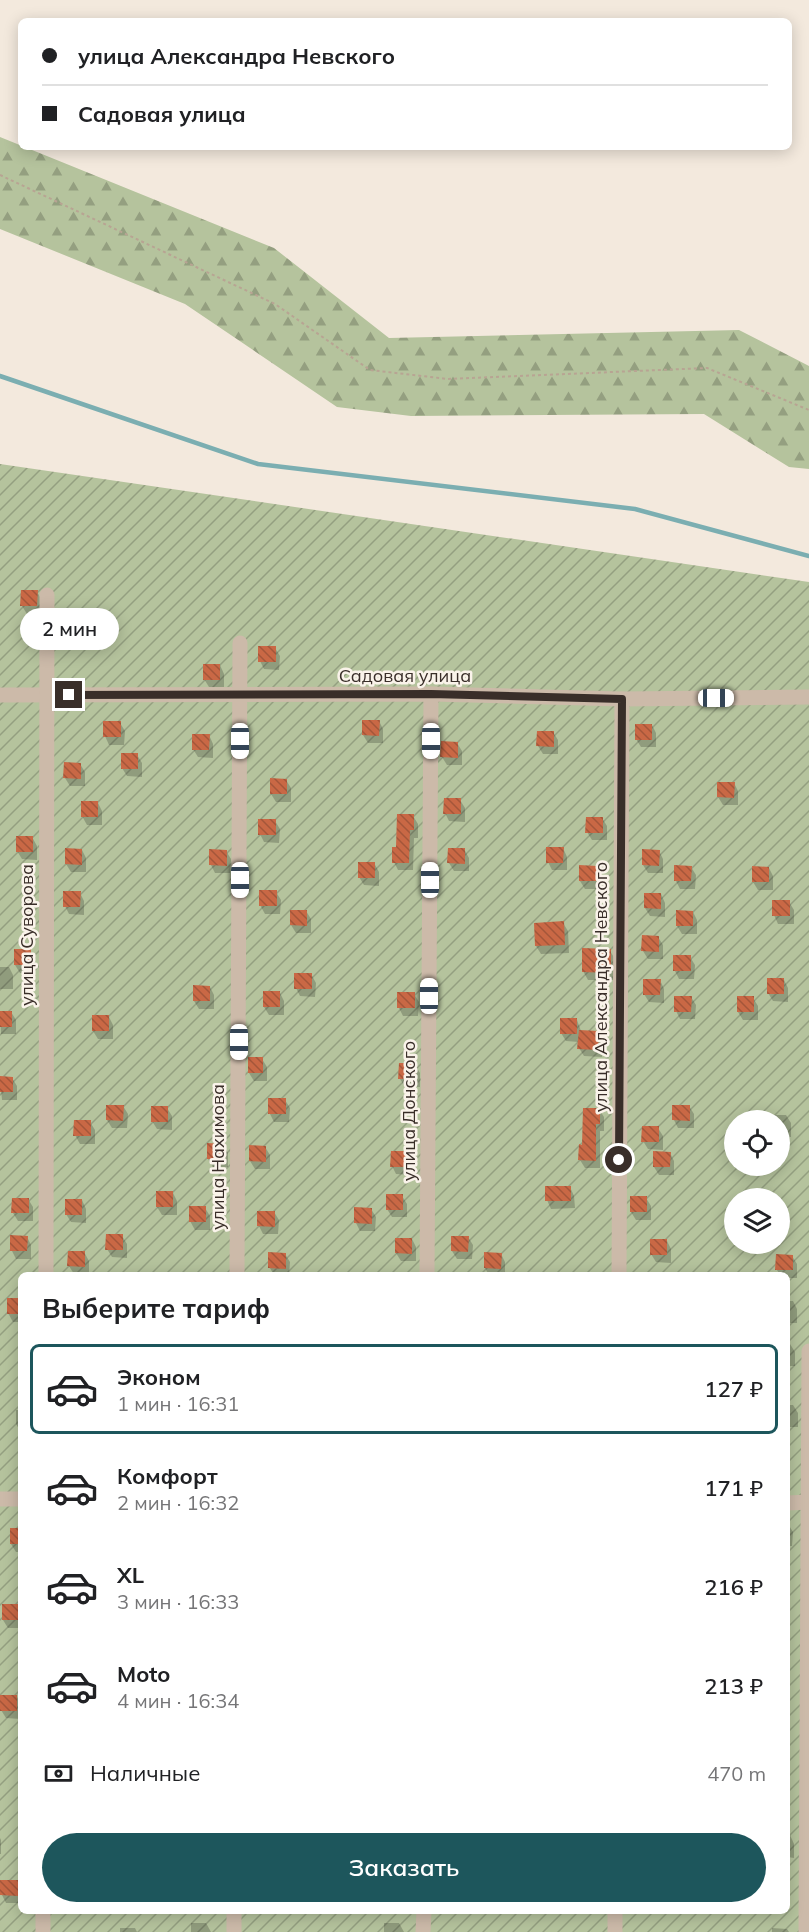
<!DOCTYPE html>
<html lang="ru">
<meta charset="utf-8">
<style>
:root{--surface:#fff;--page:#f2f2f2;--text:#202124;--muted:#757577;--line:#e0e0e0;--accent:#1d565c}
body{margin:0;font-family:Mulish,sans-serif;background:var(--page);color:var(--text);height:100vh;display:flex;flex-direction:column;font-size:22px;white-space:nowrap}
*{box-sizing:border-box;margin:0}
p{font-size:20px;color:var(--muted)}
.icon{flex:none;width:33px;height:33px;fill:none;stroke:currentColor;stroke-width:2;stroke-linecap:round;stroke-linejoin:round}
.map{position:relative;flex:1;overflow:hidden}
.sheet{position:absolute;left:18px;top:1272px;width:772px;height:642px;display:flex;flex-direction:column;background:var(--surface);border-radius:9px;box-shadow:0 3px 15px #0003}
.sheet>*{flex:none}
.guide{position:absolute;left:18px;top:18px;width:774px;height:132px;border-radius:9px;box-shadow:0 3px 15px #0003;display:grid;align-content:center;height:132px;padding:0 24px;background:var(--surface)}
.tools{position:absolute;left:724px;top:1110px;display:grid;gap:12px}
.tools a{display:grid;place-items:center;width:66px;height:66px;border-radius:50%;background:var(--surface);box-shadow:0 3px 15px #0003;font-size:30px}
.end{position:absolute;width:27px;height:27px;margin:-14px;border:8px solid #392e29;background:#fff;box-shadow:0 0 0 3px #fff}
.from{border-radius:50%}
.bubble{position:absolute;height:42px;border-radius:21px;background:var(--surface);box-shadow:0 3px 15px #0003;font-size:20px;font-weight:600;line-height:42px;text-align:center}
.car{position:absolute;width:18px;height:36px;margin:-18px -9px;border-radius:8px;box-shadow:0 0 4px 2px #0007;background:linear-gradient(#fff 24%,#345 0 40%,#fff 0 76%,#345 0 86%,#fff 0)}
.guide b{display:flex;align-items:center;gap:21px;height:57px;font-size:22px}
.guide b+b{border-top:2px solid var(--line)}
.guide i{width:15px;height:15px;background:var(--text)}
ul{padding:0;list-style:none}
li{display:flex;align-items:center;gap:18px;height:90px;margin:0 12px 9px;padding:0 12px;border:3px solid transparent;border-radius:9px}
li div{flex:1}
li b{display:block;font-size:22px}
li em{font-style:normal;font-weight:600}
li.active{border-color:var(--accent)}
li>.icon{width:54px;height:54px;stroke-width:1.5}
h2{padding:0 24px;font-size:27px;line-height:72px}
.pay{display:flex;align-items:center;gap:15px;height:66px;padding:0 24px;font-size:22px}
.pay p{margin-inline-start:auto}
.cta{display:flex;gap:12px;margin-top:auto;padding:12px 24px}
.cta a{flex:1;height:69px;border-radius:36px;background:var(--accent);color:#fff;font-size:24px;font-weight:600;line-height:69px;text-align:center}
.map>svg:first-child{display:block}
.forest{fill:url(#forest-firs)}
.garden{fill:url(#garden-furrows);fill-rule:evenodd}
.shadow{fill:#0003}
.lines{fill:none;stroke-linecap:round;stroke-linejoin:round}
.stream{stroke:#7baeb1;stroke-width:4.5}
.building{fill:url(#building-back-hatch)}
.path{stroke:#b8a493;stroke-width:2;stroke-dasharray:3 3;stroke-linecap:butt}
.minor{stroke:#ccbaa9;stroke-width:15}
.route{stroke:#392e29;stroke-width:8}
.labels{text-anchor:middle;stroke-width:5;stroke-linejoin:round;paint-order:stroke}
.street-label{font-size:18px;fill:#392e29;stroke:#faf3ea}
</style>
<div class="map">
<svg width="809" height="1932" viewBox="0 0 809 1932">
<defs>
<pattern id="forest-firs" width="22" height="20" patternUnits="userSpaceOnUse" patternTransform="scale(1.5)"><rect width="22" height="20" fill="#b5c39d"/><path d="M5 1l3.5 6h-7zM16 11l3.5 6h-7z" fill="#949f80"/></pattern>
<pattern id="garden-furrows" width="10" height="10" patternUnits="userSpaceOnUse" patternTransform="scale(1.5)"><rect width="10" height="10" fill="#b5c39d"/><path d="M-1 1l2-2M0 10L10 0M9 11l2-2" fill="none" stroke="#949f80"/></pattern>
<pattern id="building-back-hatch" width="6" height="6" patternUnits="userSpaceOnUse" patternTransform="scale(1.5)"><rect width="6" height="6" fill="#c96845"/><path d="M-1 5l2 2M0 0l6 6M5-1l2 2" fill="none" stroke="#a4563a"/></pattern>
</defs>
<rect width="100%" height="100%" fill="#f3e9dd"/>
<!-- forest -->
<path class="forest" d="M 0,137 L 274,248 L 389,338 L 739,330 L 809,366 L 809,469 L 789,467 L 704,414 L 411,416 L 337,407 L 185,304 L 0,229 Z"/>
<!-- garden -->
<path class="garden" d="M 0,464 L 809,582 L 809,1932 L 0,1932 ZM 735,1120 L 780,1120 L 780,1166 L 735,1166 ZM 735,1198 L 780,1198 L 780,1244 L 735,1244 ZM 21,1275 L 788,1275 L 788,1911 L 21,1911 Z"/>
<!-- shadow -->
<g class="shadow">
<path d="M 37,592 L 42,600 L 41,614 L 27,614 L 22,606 Z"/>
<path d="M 78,626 L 83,634 L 82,648 L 67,648 L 63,640 Z"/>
<path d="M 275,648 L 280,656 L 279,670 L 264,669 L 260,661 Z"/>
<path d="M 220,665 L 224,674 L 224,687 L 209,687 L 204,679 Z"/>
<path d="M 379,721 L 383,729 L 383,743 L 368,743 L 363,735 Z"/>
<path d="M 120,723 L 125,731 L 124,745 L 109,745 L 105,736 Z"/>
<path d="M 652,725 L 656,733 L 656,747 L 641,747 L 636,739 Z"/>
<path d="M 553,732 L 558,740 L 558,754 L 543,754 L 538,746 Z"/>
<path d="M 209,735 L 213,744 L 213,758 L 198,757 L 193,749 Z"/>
<path d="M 457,743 L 462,751 L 462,765 L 447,765 L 442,757 Z"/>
<path d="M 137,755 L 142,763 L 142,777 L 127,776 L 122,768 Z"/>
<path d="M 80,764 L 85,772 L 85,786 L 70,786 L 65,778 Z"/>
<path d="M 286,780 L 291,788 L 291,802 L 276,802 L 271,794 Z"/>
<path d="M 734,783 L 738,791 L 738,805 L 723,805 L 718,797 Z"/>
<path d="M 460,800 L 465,808 L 465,822 L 449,821 L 445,813 Z"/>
<path d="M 98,803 L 102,811 L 102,825 L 87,825 L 82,816 Z"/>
<path d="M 413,816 L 418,824 L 418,838 L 414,838 L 413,870 L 398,870 L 394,862 Z"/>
<path d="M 602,818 L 607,826 L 607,840 L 592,840 L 587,832 Z"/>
<path d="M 275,821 L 280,829 L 279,843 L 264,842 L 260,834 Z"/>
<path d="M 32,837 L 37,846 L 37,860 L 22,859 L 17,851 Z"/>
<path d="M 563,848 L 567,857 L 567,870 L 552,870 L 548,862 Z"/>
<path d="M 464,849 L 469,858 L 469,871 L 454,871 L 449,863 Z"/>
<path d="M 82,850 L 86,858 L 86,872 L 71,872 L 66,864 Z"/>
<path d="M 226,851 L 231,859 L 230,873 L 215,873 L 211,865 Z"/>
<path d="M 659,851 L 663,859 L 663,873 L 648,873 L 643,865 Z"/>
<path d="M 374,863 L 379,872 L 379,886 L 364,885 L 359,877 Z"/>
<path d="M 596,867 L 600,875 L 600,889 L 585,889 L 580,881 Z"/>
<path d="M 691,867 L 696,875 L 695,889 L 680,889 L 676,881 Z"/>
<path d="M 769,868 L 773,876 L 773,890 L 758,890 L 753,882 Z"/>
<path d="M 276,892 L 281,900 L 280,914 L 265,914 L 260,905 Z"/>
<path d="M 80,893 L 84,901 L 84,915 L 69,914 L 65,906 Z"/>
<path d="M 661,894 L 665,903 L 665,917 L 650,916 L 645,908 Z"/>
<path d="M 789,902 L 794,910 L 794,924 L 778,924 L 774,915 Z"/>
<path d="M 306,911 L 311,919 L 311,933 L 296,933 L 291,925 Z"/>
<path d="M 693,912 L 697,920 L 697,934 L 682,934 L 677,926 Z"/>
<path d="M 563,923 L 568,931 L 569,953 L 541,954 L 536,946 L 535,924 Z"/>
<path d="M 658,937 L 663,945 L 663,959 L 648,959 L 643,951 Z"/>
<path d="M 30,951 L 35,959 L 35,973 L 20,973 L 15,965 Z"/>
<path d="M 610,951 L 615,959 L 615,980 L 588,980 L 583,971 Z"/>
<path d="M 690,957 L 695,965 L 694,979 L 679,979 L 675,971 Z"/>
<path d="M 0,967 L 9,967 L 13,975 L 13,989 L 0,989 Z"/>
<path d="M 311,974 L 316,983 L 315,997 L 300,996 L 296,988 Z"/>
<path d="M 660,980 L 664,989 L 664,1003 L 649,1002 L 644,994 Z"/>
<path d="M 784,980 L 788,988 L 788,1002 L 773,1001 L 768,993 Z"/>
<path d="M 210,987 L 214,995 L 214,1009 L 199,1009 L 194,1001 Z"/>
<path d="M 280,993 L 284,1001 L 284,1015 L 269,1015 L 264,1007 Z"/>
<path d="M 414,994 L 419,1002 L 418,1016 L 403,1016 L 399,1008 Z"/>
<path d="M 691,997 L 696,1005 L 695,1019 L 680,1019 L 676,1011 Z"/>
<path d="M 753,998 L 758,1006 L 758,1020 L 743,1020 L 738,1012 Z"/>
<path d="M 0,1012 L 11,1012 L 16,1020 L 16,1034 L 1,1034 Z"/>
<path d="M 109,1017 L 113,1025 L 113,1039 L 98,1039 L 93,1031 Z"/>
<path d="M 577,1020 L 581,1031 L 598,1032 L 603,1040 L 602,1057 L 584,1056 L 579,1048 L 579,1042 L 566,1041 L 561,1033 Z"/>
<path d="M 262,1059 L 267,1067 L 267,1081 L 254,1081 L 249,1073 Z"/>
<path d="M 415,1065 L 420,1073 L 420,1087 L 405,1087 L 400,1079 Z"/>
<path d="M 0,1078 L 12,1078 L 17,1086 L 17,1100 L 2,1100 Z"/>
<path d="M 285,1100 L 290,1108 L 289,1122 L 274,1122 L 270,1114 Z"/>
<path d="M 123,1106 L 128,1114 L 127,1128 L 112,1128 L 107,1120 Z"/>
<path d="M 689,1106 L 694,1114 L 694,1128 L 678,1128 L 674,1120 Z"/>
<path d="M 167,1108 L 172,1116 L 172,1130 L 157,1129 L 152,1121 Z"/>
<path d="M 599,1109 L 604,1117 L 604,1131 L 600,1131 L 600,1168 L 585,1168 L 580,1160 L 584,1146 Z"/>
<path d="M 771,1115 L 786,1115 L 791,1123 L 791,1137 L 780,1137 L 780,1120 L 771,1120 Z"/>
<path d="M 90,1122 L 95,1130 L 95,1144 L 80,1144 L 75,1135 Z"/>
<path d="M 658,1128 L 663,1136 L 663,1150 L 648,1149 L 643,1141 Z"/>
<path d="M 223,1145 L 228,1153 L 228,1167 L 213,1167 L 208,1159 Z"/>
<path d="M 265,1147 L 270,1155 L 270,1169 L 255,1169 L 250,1161 Z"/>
<path d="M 407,1153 L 412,1161 L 412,1175 L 396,1174 L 392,1166 Z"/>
<path d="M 670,1153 L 674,1161 L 674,1175 L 659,1175 L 654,1167 Z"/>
<path d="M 570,1187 L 574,1196 L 575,1208 L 551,1209 L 547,1200 Z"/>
<path d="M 173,1193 L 177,1201 L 177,1215 L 162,1215 L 157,1207 Z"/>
<path d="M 402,1196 L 407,1204 L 407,1217 L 392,1217 L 387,1209 Z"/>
<path d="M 646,1198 L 651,1206 L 651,1220 L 636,1220 L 631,1212 Z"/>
<path d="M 28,1199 L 33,1207 L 33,1221 L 18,1221 L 13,1213 Z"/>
<path d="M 82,1200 L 86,1209 L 86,1223 L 71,1222 L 66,1214 Z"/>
<path d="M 205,1208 L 210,1216 L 210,1230 L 195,1230 L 190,1221 Z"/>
<path d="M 371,1209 L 376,1217 L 375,1231 L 360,1231 L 356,1223 Z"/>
<path d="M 274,1212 L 279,1220 L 278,1234 L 263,1234 L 259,1226 Z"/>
<path d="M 122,1236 L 127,1244 L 127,1258 L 112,1257 L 107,1249 Z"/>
<path d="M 27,1237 L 31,1245 L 31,1259 L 16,1259 L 12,1251 Z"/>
<path d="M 468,1237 L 473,1245 L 472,1259 L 457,1259 L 452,1251 Z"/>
<path d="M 412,1239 L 416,1247 L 416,1261 L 401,1261 L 396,1253 Z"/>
<path d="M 667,1241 L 671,1249 L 671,1263 L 656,1262 L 651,1254 Z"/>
<path d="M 84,1252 L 89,1261 L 89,1275 L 74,1274 L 69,1266 Z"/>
<path d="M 285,1254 L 290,1262 L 289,1275 L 274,1275 L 270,1268 Z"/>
<path d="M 501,1254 L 505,1262 L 505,1275 L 489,1275 L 485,1268 Z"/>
<path d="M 792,1256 L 797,1264 L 797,1278 L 788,1278 L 788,1275 L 780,1275 L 777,1270 Z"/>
<path d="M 21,1300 L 21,1322 L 13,1322 L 8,1313 Z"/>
<path d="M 788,1301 L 793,1301 L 797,1309 L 797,1323 L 788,1323 Z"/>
<path d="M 788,1343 L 790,1344 L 795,1352 L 795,1366 L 788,1366 Z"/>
<path d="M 788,1405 L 793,1405 L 798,1413 L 798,1427 L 788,1427 Z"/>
<path d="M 16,1410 L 21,1410 L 21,1432 L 16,1424 Z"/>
<path d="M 788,1524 L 793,1532 L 792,1546 L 788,1546 Z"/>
<path d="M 21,1530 L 21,1552 L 16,1552 L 11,1544 Z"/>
<path d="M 19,1606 L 21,1610 L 21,1628 L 8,1628 L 3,1620 Z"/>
<path d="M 17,1697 L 21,1704 L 21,1719 L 6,1718 L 1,1710 Z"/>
<path d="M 788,1835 L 790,1835 L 794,1844 L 794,1858 L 788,1857 Z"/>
<path d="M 0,1838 L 1,1840 L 1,1854 L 0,1854 Z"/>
<path d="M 17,1881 L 21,1888 L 21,1903 L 6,1903 L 2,1895 Z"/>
<path d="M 191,1923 L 206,1923 L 211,1932 L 191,1932 Z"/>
<path d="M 384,1923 L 399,1923 L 404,1932 L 384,1932 Z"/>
<path d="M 120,1928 L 135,1928 L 137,1932 L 120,1932 Z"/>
<path d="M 772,1928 L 787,1929 L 789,1932 L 772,1932 Z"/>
</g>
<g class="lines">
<!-- stream -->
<path class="stream" d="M 0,376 L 258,464 L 635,509 L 809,556"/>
</g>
<!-- building -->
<g class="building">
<path d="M 21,590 L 38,590 L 37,606 L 20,606 Z"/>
<path d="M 61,624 L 79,625 L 79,641 L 61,640 Z"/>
<rect x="258" y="646" width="18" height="16"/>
<rect x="203" y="664" width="17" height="16"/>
<path d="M 362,720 L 380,720 L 379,736 L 362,735 Z"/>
<rect x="103" y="721" width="18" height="16"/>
<rect x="635" y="724" width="17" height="16"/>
<path d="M 537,731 L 554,731 L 554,747 L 536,746 Z"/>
<path d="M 192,734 L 210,734 L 209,750 L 192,750 Z"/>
<path d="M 441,741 L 458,742 L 458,758 L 440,757 Z"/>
<rect x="121" y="753" width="17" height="16"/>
<path d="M 64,762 L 81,763 L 81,779 L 63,778 Z"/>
<path d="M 270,778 L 287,779 L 287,794 L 270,794 Z"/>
<path d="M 717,782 L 735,782 L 734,798 L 717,797 Z"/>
<path d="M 444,798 L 461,798 L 461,814 L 443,814 Z"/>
<rect x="81" y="801" width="17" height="16"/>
<path d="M 397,814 L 414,814 L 414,830 L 410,830 L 409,863 L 392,863 L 392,847 L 396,847 Z"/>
<path d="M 586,817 L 603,817 L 603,833 L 585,833 Z"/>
<rect x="258" y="819" width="18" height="16"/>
<rect x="16" y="836" width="17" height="16"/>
<path d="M 546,847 L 564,847 L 563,863 L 546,863 Z"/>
<path d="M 65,848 L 82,849 L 82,865 L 65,864 Z"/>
<path d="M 448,848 L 465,848 L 465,864 L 447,863 Z"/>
<path d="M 209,849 L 227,850 L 227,866 L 209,865 Z"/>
<path d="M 642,849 L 660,850 L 659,866 L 642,865 Z"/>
<rect x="358" y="862" width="17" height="16"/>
<path d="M 579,865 L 597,866 L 596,881 L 579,881 Z"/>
<path d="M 674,865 L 692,866 L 691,881 L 674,881 Z"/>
<path d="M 752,866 L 769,867 L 769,882 L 752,882 Z"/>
<rect x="259" y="890" width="18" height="16"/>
<path d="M 63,891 L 81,891 L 80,907 L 63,907 Z"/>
<path d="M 644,893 L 661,893 L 661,909 L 644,908 Z"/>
<rect x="772" y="900" width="18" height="16"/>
<path d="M 290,910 L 307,910 L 307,926 L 290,925 Z"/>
<path d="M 676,910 L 693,911 L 693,926 L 676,926 Z"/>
<path d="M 564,921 L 565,945 L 535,946 L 534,923 Z"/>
<path d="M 642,935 L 659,936 L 659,952 L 641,951 Z"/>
<path d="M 582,948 L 611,949 L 611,973 L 582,972 Z"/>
<rect x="14" y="949" width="17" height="16"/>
<rect x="673" y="955" width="18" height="16"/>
<rect x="294" y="973" width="18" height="16"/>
<rect x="767" y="978" width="17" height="16"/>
<path d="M 643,979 L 661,979 L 660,995 L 643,995 Z"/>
<path d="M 193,985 L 210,986 L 210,1001 L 193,1001 Z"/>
<rect x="263" y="991" width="17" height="16"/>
<rect x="397" y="992" width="18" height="16"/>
<path d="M 674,996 L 692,996 L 691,1012 L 674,1012 Z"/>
<rect x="737" y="996" width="17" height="16"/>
<rect x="0" y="1011" width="12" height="16"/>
<rect x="92" y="1015" width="17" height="16"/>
<rect x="560" y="1018" width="17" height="16"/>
<path d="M 579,1030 L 599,1031 L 598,1050 L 577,1049 Z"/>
<rect x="248" y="1057" width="15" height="16"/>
<path d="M 399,1063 L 416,1063 L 416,1079 L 398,1079 Z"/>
<path d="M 0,1076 L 13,1077 L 13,1092 L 0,1092 Z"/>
<rect x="268" y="1098" width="18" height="16"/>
<path d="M 106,1105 L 124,1105 L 123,1121 L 106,1120 Z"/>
<path d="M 672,1105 L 690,1105 L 690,1121 L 672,1120 Z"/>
<rect x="151" y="1106" width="17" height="16"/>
<path d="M 583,1108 L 600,1108 L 600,1124 L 596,1124 L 596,1161 L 578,1160 L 579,1144 L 582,1145 Z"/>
<path d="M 74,1120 L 91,1120 L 91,1136 L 73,1136 Z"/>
<path d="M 642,1126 L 659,1126 L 659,1142 L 641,1142 Z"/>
<path d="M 207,1143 L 224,1144 L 224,1159 L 207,1159 Z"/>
<path d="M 249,1145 L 266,1146 L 266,1162 L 249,1161 Z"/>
<path d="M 391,1151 L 408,1151 L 408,1167 L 390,1167 Z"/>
<path d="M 653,1151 L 671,1152 L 670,1167 L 653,1167 Z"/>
<rect x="545" y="1186" width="26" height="15"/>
<rect x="156" y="1191" width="17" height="16"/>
<rect x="386" y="1194" width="17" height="16"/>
<rect x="630" y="1196" width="17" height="16"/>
<path d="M 12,1198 L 29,1198 L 29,1213 L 11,1213 Z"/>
<rect x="65" y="1199" width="17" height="16"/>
<rect x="189" y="1206" width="17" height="16"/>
<path d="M 354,1207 L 372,1208 L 372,1224 L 354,1223 Z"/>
<path d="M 257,1211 L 275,1211 L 275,1227 L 257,1226 Z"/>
<path d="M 106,1234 L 123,1234 L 123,1250 L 105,1250 Z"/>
<path d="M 10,1235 L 28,1236 L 27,1251 L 10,1251 Z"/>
<path d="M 451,1236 L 469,1236 L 468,1252 L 451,1251 Z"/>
<path d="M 395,1238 L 412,1238 L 412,1254 L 395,1253 Z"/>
<rect x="650" y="1239" width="17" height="16"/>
<path d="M 68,1251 L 85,1251 L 85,1267 L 67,1266 Z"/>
<path d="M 268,1252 L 286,1253 L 286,1269 L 268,1268 Z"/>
<path d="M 484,1252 L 502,1253 L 501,1269 L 484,1268 Z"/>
<path d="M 776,1254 L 793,1255 L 793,1270 L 775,1270 Z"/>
<rect x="7" y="1298" width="14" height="16"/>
<rect x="10" y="1528" width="11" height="16"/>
<rect x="2" y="1604" width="17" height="16"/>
<rect x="0" y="1695" width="17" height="16"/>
<path d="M 0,1880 L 18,1880 L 18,1896 L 0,1895 Z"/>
</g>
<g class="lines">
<!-- path -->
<path class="path" d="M 0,175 L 275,304 L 370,370 L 448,379 L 707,368 L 809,410"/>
<!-- minor -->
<g class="minor">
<path d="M 0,695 L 431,694 L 622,699 L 809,697"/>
<path d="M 46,1275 L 47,595"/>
<path d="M 237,1275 L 240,643"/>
<path d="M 427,1275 L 431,694"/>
<path d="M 619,1275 L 622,699"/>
<path d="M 0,1499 L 21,1499"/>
<path d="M 788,1503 L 809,1502"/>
<path d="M 43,1932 L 43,1911"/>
<path d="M 234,1932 L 234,1911"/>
<path d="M 423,1932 L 424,1911"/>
<path d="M 615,1932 L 615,1911"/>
<path d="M 806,1932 L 809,1351"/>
</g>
</g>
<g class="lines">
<!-- route -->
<path class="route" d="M 69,695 L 431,694 L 622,699 L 619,1160"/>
</g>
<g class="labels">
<!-- street labels -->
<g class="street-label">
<text x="405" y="682">Садовая улица</text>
<text transform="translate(27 935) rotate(-90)" y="6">улица Суворова</text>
<text transform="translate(601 987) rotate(-90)" y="6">улица Александра Невского</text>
<text transform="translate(409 1111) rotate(-90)" y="6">улица Донского</text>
<text transform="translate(218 1157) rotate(-90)" y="6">улица Нахимова</text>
</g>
</g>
</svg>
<div class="tools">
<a><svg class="icon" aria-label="locate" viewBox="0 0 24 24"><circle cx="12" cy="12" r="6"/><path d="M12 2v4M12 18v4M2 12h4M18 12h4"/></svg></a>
<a><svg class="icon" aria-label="layers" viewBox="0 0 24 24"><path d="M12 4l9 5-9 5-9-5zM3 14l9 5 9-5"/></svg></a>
</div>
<i class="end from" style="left:619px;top:1160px"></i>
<i class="end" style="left:69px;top:695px"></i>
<div class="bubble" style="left:20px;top:608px;width:99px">2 мин</div>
<i class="car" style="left:716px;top:698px;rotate:90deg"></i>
<i class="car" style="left:240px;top:741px;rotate:180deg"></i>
<i class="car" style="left:431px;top:741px;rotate:180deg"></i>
<i class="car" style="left:240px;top:880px;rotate:180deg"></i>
<i class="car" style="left:430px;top:880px;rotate:0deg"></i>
<i class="car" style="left:429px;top:996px;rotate:0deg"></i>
<i class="car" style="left:239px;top:1042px;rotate:180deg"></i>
<div class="guide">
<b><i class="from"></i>улица Александра Невского</b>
<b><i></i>Садовая улица</b>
</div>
<section class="sheet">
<h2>Выберите тариф</h2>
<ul>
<li class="active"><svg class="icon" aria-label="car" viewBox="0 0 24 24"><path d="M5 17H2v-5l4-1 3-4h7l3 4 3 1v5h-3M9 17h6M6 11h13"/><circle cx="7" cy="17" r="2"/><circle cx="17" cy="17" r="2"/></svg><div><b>Эконом</b><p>1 мин · 16:31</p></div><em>127 ₽</em></li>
<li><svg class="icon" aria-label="car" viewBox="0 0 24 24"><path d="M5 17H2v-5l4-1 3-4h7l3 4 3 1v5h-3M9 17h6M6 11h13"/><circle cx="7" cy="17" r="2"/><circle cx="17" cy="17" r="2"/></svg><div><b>Комфорт</b><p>2 мин · 16:32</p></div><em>171 ₽</em></li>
<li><svg class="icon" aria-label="car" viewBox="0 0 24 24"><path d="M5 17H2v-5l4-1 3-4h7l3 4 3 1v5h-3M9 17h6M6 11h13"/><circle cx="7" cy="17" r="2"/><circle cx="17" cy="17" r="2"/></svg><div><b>XL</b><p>3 мин · 16:33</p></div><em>216 ₽</em></li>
<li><svg class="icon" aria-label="car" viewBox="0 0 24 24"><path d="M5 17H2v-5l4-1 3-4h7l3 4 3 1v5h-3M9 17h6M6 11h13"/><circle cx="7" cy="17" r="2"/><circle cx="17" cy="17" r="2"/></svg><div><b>Moto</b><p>4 мин · 16:34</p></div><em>213 ₽</em></li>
</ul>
<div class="pay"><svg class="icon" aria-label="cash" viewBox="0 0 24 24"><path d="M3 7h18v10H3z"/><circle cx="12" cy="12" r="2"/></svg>Наличные<p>470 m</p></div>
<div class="cta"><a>Заказать</a></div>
</section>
</div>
